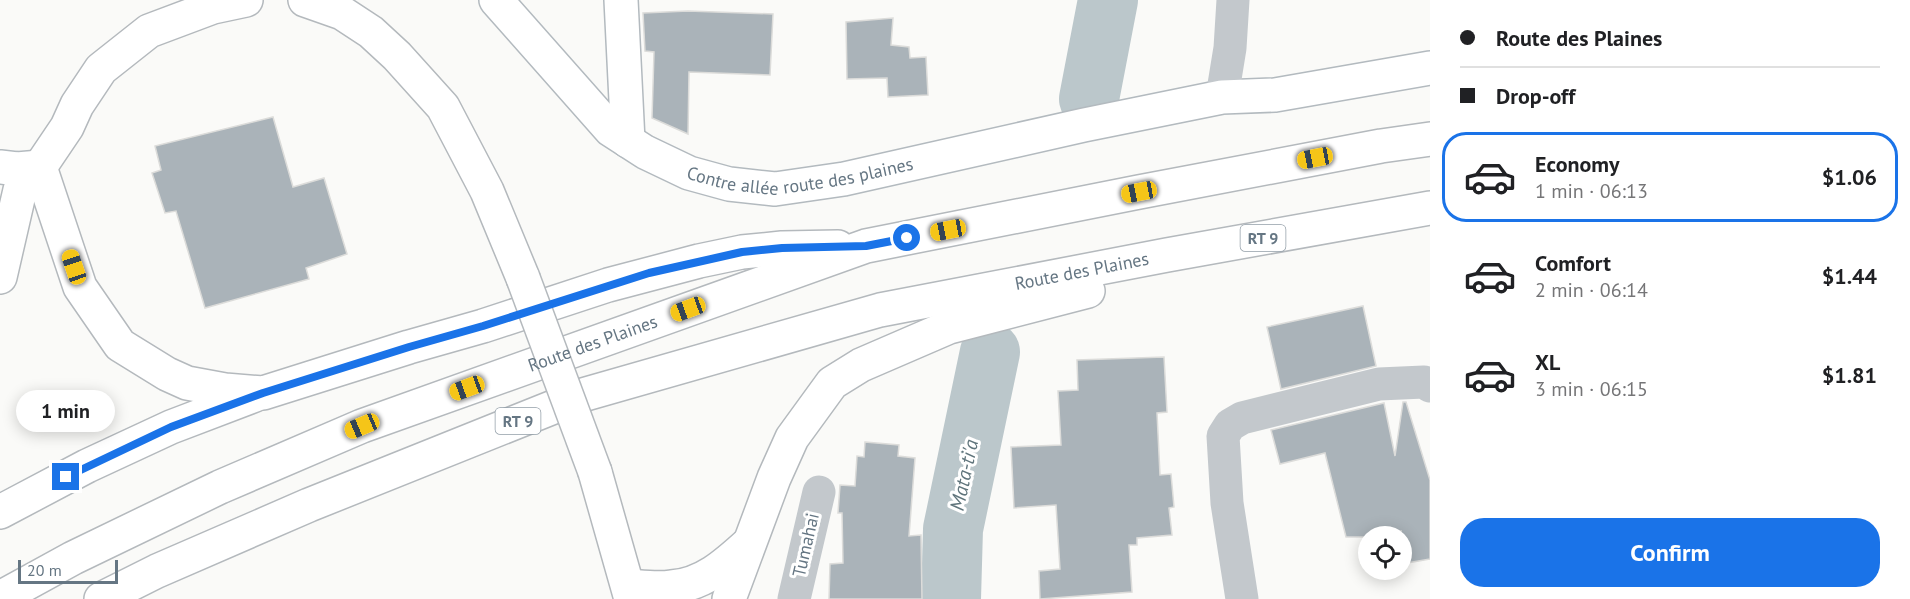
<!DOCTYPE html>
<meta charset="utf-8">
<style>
:root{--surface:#fff;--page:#f6f6f6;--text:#202124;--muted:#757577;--line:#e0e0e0;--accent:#1a73e8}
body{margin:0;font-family:"PT Sans",sans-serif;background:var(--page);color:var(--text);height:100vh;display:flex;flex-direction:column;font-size:22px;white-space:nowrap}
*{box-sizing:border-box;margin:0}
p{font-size:20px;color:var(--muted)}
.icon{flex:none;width:33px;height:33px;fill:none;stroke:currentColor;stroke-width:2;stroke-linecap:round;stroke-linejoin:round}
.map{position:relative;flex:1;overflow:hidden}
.drawer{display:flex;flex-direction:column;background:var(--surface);width:480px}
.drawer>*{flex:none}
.top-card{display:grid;align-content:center;height:132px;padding:0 30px;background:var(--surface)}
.tools{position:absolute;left:1358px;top:526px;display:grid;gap:12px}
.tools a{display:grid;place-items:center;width:54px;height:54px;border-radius:50%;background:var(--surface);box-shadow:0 3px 15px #0003;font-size:30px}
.scale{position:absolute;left:18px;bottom:15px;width:100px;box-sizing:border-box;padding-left:6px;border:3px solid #657683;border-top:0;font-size:16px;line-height:21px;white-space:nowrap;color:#657683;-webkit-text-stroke:4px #fff;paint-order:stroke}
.end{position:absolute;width:27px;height:27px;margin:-14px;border:8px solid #1a73e8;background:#fff;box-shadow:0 0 0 3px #fff}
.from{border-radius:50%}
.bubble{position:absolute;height:42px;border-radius:21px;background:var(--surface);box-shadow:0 3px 15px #0003;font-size:20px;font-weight:600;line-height:42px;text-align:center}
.car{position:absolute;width:18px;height:36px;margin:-18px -9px;border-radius:8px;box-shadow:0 0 4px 2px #0007;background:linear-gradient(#f5c518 24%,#345 0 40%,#f5c518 0 76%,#345 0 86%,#f5c518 0)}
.top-card b{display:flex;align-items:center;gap:21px;height:57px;font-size:22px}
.top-card b+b{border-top:2px solid var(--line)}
.top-card i{width:15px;height:15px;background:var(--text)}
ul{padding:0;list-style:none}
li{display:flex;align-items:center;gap:18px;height:90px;margin:0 12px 9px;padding:0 18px;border:3px solid transparent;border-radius:24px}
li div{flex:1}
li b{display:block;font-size:22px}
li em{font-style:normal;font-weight:600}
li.active{border-color:var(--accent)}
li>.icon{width:54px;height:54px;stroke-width:1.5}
.action{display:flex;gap:12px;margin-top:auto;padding:12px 30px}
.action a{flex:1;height:69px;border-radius:24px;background:var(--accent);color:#fff;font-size:24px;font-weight:600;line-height:69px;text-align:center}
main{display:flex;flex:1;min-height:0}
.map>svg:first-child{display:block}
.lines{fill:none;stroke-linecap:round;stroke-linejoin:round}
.river{stroke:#bbc7cb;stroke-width:60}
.building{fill:#aab3b9;stroke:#dcdcda;stroke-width:1.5}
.secondary-casing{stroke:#b3babf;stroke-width:36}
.trunk-casing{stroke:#b4b9bd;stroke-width:36}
.minor{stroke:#c3c8cc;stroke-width:33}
.secondary{stroke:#fff;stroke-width:33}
.trunk{stroke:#fff;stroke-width:33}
.trunk-bridge-casing{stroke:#b4b9bd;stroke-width:36;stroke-linecap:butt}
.trunk-bridge{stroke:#fff;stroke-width:33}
.route{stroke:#1a73e8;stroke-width:8}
.labels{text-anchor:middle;stroke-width:6;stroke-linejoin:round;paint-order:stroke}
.shield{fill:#fff;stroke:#939fa8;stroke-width:1.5}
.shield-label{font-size:16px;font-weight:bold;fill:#657683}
.street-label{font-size:18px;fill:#657683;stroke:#fff}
.water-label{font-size:20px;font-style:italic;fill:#60757c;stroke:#fff}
</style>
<main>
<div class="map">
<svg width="1430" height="599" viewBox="0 0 1430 599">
<rect width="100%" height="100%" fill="#fafaf8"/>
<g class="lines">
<!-- river -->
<g class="river">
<path d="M 1089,99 L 1108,0"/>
<path d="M 951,599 L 953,529 L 990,352"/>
</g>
</g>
<!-- building -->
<g class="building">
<path d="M 688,11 L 773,14 L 770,75 L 689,72 L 688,134 L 652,118 L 654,52 L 645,51 L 643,13 Z"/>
<path d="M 893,18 L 891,45 L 909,47 L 910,58 L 926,57 L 928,95 L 888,97 L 887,78 L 847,79 L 846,22 Z"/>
<path d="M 273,117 L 293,187 L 324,178 L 347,254 L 306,268 L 309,279 L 205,308 L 176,211 L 165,213 L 152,173 L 161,170 L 155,146 Z"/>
<path d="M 1363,306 L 1376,366 L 1281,389 L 1267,327 Z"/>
<path d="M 1164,357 L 1167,412 L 1157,413 L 1160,475 L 1171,474 L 1174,507 L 1169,508 L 1172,535 L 1137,538 L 1137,545 L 1129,545 L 1132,592 L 1040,599 L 1039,571 L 1060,569 L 1056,505 L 1014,508 L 1011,447 L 1061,445 L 1058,391 L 1078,390 L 1077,360 Z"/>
<path d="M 1403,402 L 1406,402 L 1430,480 L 1430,559 L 1401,564 L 1401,531 L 1379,537 L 1346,537 L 1325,453 L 1280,464 L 1271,430 L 1384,403 L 1395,456 Z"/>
<path d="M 865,442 L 899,445 L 898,456 L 915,458 L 909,536 L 921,535 L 922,599 L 829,599 L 830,564 L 843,563 L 842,513 L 838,513 L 840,485 L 855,486 L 857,456 L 864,457 Z"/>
</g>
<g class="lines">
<defs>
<g id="secondary">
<path id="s1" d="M 496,0 L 611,130 L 645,152 L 689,173 L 729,184 L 775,189 L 844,179 L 1084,125 L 1222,97 L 1275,95 L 1430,68"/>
<path d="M 621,0 L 628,141"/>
<path d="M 0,167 L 17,169 L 40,167"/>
</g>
<g id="trunk">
<path d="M 305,0 L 342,13 L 371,32 L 397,56 L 443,107 L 487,191 L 523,278"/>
<path d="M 40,167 L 80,287 L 120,345 L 167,374 L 187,383 L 225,390 L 263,393 L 409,347 L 483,326 L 608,285 L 699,261 L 742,252 L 782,248 L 838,247"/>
<path d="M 0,277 L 20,190 L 40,167 L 67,127 L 77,105 L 101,69 L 149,31 L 213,7 L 246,0"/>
<path d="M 595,472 L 631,599"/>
<path d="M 0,512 L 87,466 L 171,427 L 255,395"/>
<path d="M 629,586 C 643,587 658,589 671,587 C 703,585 726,564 748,544"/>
<path id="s2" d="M 0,598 L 73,558 L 220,487 L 362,426 L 866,246 L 1139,192 L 1381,146 L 1430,139"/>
<path id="s3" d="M 101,599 L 157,571 L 309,505 L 586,394 L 880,310 L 1167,255 L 1430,208"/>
<path d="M 729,599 L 774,478 L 792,438 L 832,383 L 861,365 L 949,327 L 1088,291"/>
</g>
</defs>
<!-- secondary casing -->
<use href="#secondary" class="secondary-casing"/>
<!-- trunk casing -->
<use href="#trunk" class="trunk-casing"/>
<!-- minor -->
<g class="minor">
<path d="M 1222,97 L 1230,48 L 1233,0"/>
<path d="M 794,599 L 819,492"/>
<path d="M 1242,599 L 1227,503 L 1223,436 L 1230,425 L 1242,418 L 1379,384 L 1424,382 L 1430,386"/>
</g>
<!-- secondary -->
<use href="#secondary" class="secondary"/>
<!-- trunk -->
<use href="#trunk" class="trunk"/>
<defs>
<path id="trunk-bridge" d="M 523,278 L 595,472"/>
</defs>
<!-- trunk-bridge casing -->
<use href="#trunk-bridge" class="trunk-bridge-casing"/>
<!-- trunk-bridge -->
<use href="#trunk-bridge" class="trunk-bridge"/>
</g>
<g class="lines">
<!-- route -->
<path class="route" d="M 66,477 L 171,427 L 263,393 L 409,347 L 483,326 L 649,273 L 742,252 L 782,248 L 866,246 L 907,238"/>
</g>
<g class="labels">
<!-- shield labels -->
<g class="shield">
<rect x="1240.5" y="225" width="45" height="26" rx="4.5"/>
<rect x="495.5" y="408" width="45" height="26" rx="4.5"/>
</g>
<g class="shield-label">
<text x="1263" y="244">RT 9</text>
<text x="518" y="427">RT 9</text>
</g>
<!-- street labels -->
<g class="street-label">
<text dy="6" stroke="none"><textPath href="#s1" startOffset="376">Contre allée route des plaines</textPath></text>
<text dy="6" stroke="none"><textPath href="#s3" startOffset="1038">Route des Plaines</textPath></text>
<text dy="6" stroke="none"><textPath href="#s2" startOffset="646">Route des Plaines</textPath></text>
<text transform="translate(806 545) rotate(-77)" y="6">Tumahai</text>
</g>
<!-- water labels -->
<g class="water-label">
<text transform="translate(964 475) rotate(-78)" y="7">Mata-ti'a</text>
</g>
</g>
</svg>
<div class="tools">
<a><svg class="icon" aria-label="locate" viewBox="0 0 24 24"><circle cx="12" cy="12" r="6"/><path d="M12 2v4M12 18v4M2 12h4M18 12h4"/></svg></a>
</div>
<div class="scale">20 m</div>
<i class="end from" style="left:907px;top:238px"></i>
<i class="end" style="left:66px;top:477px"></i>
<div class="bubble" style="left:16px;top:390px;width:99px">1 min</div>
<i class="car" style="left:1315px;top:158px;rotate:259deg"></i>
<i class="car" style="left:1139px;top:192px;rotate:259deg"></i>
<i class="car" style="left:948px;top:230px;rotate:259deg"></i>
<i class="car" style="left:74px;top:267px;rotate:341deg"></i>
<i class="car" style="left:688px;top:309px;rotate:250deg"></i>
<i class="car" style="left:467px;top:388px;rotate:250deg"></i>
<i class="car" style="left:362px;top:426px;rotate:247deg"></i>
</div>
<section class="drawer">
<div class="top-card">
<b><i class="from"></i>Route des Plaines</b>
<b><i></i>Drop-off</b>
</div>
<ul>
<li class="active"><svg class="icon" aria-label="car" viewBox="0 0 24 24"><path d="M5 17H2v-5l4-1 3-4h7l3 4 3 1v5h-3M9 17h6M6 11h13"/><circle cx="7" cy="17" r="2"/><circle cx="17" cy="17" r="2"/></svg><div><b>Economy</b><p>1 min · 06:13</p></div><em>$1.06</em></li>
<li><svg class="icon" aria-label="car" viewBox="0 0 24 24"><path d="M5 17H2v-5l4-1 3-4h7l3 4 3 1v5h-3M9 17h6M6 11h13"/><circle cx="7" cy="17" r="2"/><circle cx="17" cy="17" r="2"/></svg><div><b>Comfort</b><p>2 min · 06:14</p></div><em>$1.44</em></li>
<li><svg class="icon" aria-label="car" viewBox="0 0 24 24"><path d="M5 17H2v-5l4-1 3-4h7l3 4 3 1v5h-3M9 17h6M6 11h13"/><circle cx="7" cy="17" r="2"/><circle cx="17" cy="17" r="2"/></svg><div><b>XL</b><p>3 min · 06:15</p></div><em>$1.81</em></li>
</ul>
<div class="action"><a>Confirm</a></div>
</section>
</main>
